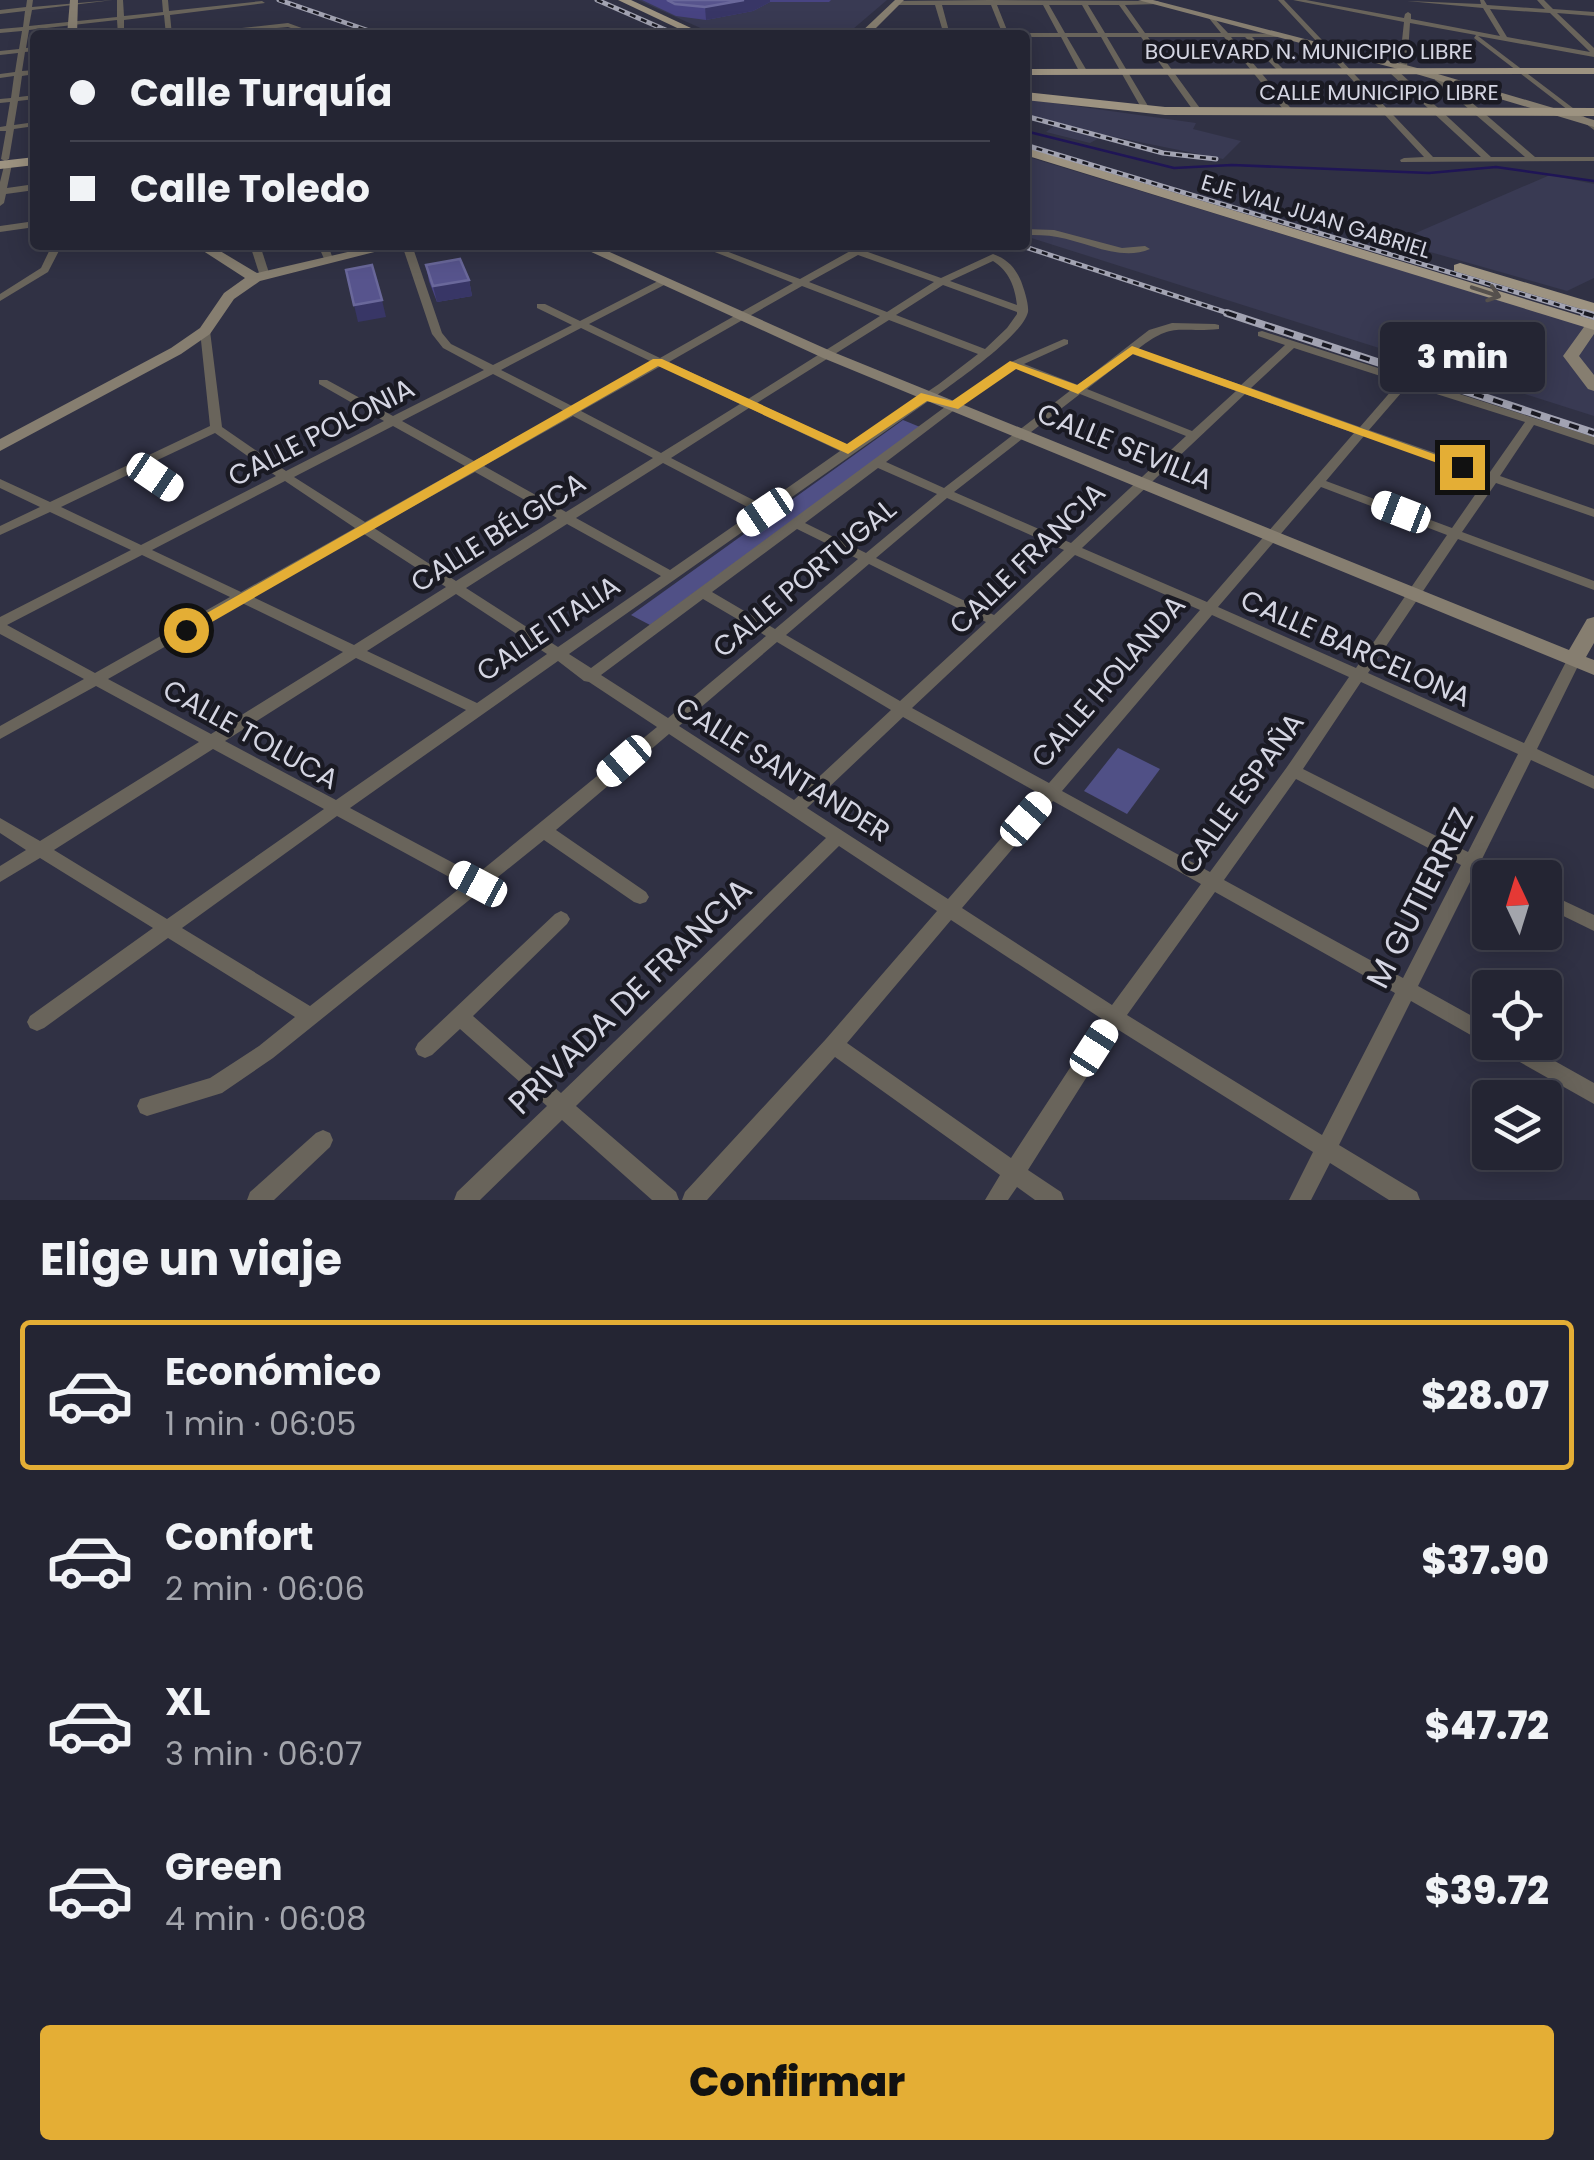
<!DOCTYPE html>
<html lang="es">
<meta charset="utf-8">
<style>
:root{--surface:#242533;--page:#2c2d3b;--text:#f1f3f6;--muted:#a3a5ac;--line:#41424e;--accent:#e4ae35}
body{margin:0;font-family:Poppins,sans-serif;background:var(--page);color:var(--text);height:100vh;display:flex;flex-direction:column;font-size:38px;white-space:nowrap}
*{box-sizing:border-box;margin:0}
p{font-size:32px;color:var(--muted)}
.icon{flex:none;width:55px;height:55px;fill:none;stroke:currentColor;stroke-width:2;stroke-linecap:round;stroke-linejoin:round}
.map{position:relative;height:1200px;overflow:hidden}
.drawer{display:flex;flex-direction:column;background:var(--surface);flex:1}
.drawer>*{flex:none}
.hud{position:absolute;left:30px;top:30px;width:1000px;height:220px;border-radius:10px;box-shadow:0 5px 25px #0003,0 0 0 2px var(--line);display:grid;align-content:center;height:220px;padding:0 40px;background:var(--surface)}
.needle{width:65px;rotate:356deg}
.tools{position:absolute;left:1472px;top:860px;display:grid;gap:20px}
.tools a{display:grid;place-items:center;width:90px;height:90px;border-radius:10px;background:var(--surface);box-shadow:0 5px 25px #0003,0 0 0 2px var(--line);font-size:50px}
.end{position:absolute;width:45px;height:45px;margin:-22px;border:12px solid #e4ae35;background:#111;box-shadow:0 0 0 5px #111}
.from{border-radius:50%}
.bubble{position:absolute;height:70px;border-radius:10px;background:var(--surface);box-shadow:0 5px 25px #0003,0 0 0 2px var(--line);font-size:32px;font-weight:800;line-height:70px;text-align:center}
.car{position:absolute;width:30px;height:60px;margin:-30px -15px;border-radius:12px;box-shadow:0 0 8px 2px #0007;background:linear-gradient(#fff 24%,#345 0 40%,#fff 0 76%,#345 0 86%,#fff 0)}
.hud b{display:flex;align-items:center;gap:35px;height:95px;font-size:38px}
.hud b+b{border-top:2px solid var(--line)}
.hud i{width:25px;height:25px;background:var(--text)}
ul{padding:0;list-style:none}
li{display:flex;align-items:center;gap:30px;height:150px;margin:0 20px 15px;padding:0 20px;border:5px solid transparent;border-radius:10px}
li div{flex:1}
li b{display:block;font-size:38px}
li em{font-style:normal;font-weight:800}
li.selected{border-color:var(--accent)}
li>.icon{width:90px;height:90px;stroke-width:1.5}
h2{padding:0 40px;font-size:45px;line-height:120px}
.primary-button{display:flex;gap:20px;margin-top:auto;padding:20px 40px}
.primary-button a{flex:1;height:115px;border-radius:10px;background:var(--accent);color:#111;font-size:40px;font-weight:800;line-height:115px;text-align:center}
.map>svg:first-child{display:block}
.built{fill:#393a53}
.green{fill:#505086}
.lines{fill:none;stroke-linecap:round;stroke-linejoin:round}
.stream{stroke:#1f1556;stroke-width:2.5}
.street{fill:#69645b;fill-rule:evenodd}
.secondary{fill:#867e70;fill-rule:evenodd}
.primary{fill:#9d9381;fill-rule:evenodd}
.rail-far1-casing{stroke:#a2a3b2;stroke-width:5}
.rail-casing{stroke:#a2a3b2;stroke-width:8}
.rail-far1{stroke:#1a1a23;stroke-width:2.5;stroke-dasharray:6;stroke-linecap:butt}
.rail{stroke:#1a1a23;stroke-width:4;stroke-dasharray:10;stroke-linecap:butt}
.wall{fill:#484483}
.shaded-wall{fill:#383666}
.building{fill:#57548d;stroke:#6a689b;stroke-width:2.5}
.oneway{stroke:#55504d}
.route{fill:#e4ae35}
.labels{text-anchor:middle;stroke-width:9;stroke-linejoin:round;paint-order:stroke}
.far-street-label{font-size:22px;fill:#d4d5e2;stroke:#1a1a23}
.street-label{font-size:28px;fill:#d4d5e2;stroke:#1a1a23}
.near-street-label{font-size:32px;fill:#d4d5e2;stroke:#1a1a23}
</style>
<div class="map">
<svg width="1594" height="1200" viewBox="0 0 1594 1200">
<rect width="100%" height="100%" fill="#303144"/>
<!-- built -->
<g class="built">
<path d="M 638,0 L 887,0 L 846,35 L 716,35 Z"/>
<path d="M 1025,99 L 1196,123 L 1193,129 L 1241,141 L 1223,159 L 1105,135 L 1090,143 L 1046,132 L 1058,123 L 1025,115 Z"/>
<path d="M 1025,156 L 1594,329 L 1594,416 L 1025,236 Z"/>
<path d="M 1550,175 L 1594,184 L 1594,278 L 1567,291 L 1395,242 Z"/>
</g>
<!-- green -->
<g class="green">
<path d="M 903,420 L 920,427 L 650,625 L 631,615 Z"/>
<path d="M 1118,748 L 1160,769 L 1127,814 L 1084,791 Z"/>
</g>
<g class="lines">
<!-- stream -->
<path class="stream" d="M 1025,131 L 1174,168 L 1232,165 L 1429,173 L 1496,167 L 1594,181"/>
<!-- street -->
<g class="street">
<path d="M 27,0 L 33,0 L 32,7 L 113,0 L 32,10 L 29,26 L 117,17 L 117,0 L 123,0 L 124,16 L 163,12 L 162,0 L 168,0 L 169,11 L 262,1 L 265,3 L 170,15 L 172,35 L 166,35 L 164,15 L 124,20 L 124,35 L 118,35 L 117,20 L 29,30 L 26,48 L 35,47 L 35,51 L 25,52 L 22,71 L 35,70 L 35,74 L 22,76 L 19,97 L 35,95 L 35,99 L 18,101 L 14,125 L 35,122 L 35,126 L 14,129 L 9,159 L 5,161 L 1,159 L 6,131 L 0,131 L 0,127 L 6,126 L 10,102 L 0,103 L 0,99 L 11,98 L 14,76 L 0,78 L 0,74 L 15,72 L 18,53 L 0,55 L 0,51 L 19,49 L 22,31 L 0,33 L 0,29 L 23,27 L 25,11 L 0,14 L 0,10 L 26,7 Z"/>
<path d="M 989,0 L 1158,1 L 1160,4 L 1125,5 L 1145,33 L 1221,33 L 1208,17 L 1211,15 L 1228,33 L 1279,34 L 1277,37 L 1252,37 L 1283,69 L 1280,73 L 1245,37 L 1231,37 L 1294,112 L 1287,114 L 1224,37 L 1148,37 L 1202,111 L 1198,113 L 1195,113 L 1141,37 L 1107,37 L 1151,111 L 1147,113 L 1143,111 L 1101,37 L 1067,37 L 1087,71 L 1083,73 L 1079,71 L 1061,37 L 1025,37 L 1022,35 L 1025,33 L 1058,33 L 1043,5 L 997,5 L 1009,35 L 1003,35 L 991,5 L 942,5 L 950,35 L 944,35 L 935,5 L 897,5 L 894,3 L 897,1 ZM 1049,5 L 1082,5 L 1098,33 L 1065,33 ZM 1088,5 L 1119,5 L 1139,33 L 1105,33 Z"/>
<path d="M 1278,0 L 1284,0 L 1433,157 L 1481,157 L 1390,73 L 1390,69 L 1396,69 L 1491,157 L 1525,157 L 1435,80 L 1435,76 L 1441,76 L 1535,157 L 1594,157 L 1594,161 L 1401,162 L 1400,160 L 1404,158 L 1424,157 Z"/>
<path d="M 1293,0 L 1306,0 L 1404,18 L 1405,14 L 1408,12 L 1411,14 L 1411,19 L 1500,36 L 1483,8 L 1407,1 L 1481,4 L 1480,0 L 1484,0 L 1487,5 L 1545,9 L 1537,0 L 1544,0 L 1553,9 L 1594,12 L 1594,16 L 1557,13 L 1594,48 L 1594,57 L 1478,36 L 1594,124 L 1594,130 L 1474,38 L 1476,35 L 1410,23 L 1407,68 L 1403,70 L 1399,68 L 1404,22 ZM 1490,9 L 1550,13 L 1590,52 L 1507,37 Z"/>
<path d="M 288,23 L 321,35 L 311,35 L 288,27 L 198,35 L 195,33 Z"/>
<path d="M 5,162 L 12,164 L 7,188 L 35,184 L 35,190 L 6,194 L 4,203 L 0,206 L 0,182 Z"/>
<path d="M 35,221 L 35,227 L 0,232 L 0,226 Z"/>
<path d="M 1025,229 L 1054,230 L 1122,248 L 1145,246 L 1150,249 C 1121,262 1087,242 1057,237 C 1047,235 1036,235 1025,235 Z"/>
<path d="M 52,245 L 62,245 L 48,272 L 0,301 L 0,294 L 41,268 Z"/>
<path d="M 250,245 L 260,245 L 270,276 L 268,278 L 260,276 Z"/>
<path d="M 318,245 L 328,245 L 333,259 L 331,261 L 325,261 Z"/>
<path d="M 402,245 L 412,245 L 442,333 L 451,344 L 493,365 L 572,325 L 537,308 L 537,304 L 545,304 L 580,321 L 660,280 L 666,280 L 666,284 L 589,324 L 660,358 L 793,283 L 697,245 L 710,245 L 800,279 L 861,245 L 873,245 L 865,251 L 941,278 L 993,254 C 1007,259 1015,267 1021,281 C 1024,289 1029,304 1028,312 C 1023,334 966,374 947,388 L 569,654 L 591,668 L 949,404 L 1011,362 L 1064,339 L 1068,340 L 1068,344 L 1024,364 L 1078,385 L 1149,330 L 1172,323 L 1215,324 L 1219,325 L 1219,329 C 1179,333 1173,321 1138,349 L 1241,385 L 1285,345 L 1258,336 L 1258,332 L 1262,331 L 1594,437 L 1594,445 L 1534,425 L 1500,476 L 1594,509 L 1594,517 L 1496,483 L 1462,532 L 1594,581 L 1594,590 L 1458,539 L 1368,673 L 1524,743 L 1569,656 L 1579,656 L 1581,660 L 1537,749 L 1594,776 L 1594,789 L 1531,760 L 1482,859 L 1509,873 L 1511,878 L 1490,878 L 1490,879 L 1475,872 L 1418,986 L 1490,1026 L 1490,1042 L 1521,1042 L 1594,1083 L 1594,1104 L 1495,1048 L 1493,1044 L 1483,1042 L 1411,1001 L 1339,1145 L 1417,1192 L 1420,1200 L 1389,1200 L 1330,1163 L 1311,1200 L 1289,1200 L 1313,1152 L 1117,1029 L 1028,1170 L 1061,1192 L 1064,1200 L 1035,1200 L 1017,1187 L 1008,1200 L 985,1200 L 1000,1175 L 835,1057 L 707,1200 L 682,1200 L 685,1192 L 826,1039 L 937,911 L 839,846 L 576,1106 L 676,1192 L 679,1200 L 652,1200 L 562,1120 L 480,1200 L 454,1200 L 457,1192 L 547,1106 L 460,1029 L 432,1055 L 425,1058 L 418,1055 L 415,1049 L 418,1043 L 555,914 L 561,911 L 567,914 L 570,919 L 567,924 L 473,1016 L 561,1093 L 826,838 L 669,734 L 556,830 L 646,892 L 649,897 L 646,902 L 640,904 L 634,902 L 544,840 L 273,1058 L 222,1093 L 147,1116 L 140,1113 L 137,1106 L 140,1099 L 210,1078 L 259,1046 L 295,1017 L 168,938 L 44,1028 L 37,1031 L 30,1028 L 27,1022 L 30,1016 L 153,928 L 40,858 L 0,882 L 0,866 L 26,850 L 0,833 L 0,818 L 40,841 L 199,742 L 96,686 L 0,739 L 0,726 L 84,679 L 0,634 L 0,617 L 131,550 L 50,512 L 0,535 L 0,526 L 40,507 L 0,488 L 0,479 L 50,502 L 210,426 L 200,331 L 205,328 L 210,331 L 222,427 L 286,471 L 384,421 L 319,384 L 319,380 L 327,380 L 393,416 L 484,370 L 443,348 L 432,334 ZM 858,255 L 934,282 L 887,312 L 809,282 ZM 993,261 C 1009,271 1015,287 1017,305 L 950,281 ZM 943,285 L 1017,312 L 1017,314 L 1007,328 L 985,349 L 896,315 ZM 802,286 L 880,316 L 748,399 L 669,362 ZM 889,320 L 978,354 L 939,384 L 848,445 L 757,403 ZM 581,328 L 652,362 L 572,406 L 501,370 ZM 1294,348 L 1399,382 L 1360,427 L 1251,388 ZM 1132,354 L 1236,391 L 1192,431 L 1087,389 ZM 661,366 L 740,404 L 661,453 L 581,411 ZM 1016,368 L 1071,390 L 944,488 L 886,462 L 957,408 ZM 493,374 L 564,411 L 474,461 L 402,421 ZM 1408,385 L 1525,422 L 1490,472 L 1369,430 ZM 1080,394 L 1186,436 L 1071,543 L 954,492 ZM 1245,394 L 1354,433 L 1207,602 L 1082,548 ZM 749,408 L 840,451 L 763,505 L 671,458 ZM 573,416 L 653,458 L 566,512 L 484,466 ZM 393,426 L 465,466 L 365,522 L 294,477 ZM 215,433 L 276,476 L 141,545 L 61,507 L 138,470 L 170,492 L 178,492 L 180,489 L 178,486 L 147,465 ZM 1364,436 L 1486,479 L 1452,528 L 1326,481 ZM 663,463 L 755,511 L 670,570 L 576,518 ZM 878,468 L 937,494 L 866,553 L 805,523 ZM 475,472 L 557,518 L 456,581 L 374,528 ZM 285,481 L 355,528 L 241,592 L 152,550 ZM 1321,487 L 1447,535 L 1356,668 L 1218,607 ZM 947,498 L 963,505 L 1064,550 L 994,615 L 876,558 ZM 567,524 L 661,576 L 558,647 L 466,588 ZM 797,529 L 858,559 L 775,629 L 712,592 ZM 364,534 L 446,587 L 354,645 L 253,597 ZM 142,555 L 230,597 L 95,673 L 7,625 ZM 1075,555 L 1200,610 L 1049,783 L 912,708 ZM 869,564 L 986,622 L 900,701 L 786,635 ZM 456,594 L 547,654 L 477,703 L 367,651 ZM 703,599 L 766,636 L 668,718 L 601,675 ZM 242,603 L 343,652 L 211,734 L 108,679 ZM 1212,615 L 1349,677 L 1287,767 L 1210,872 L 1062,791 ZM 777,642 L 891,710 L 794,800 L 679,726 ZM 356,658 L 466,710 L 336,800 L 225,741 ZM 558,661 L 584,681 L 589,682 L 657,727 L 476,875 L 350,808 ZM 1361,682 L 1518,754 L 1468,852 L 1303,769 ZM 903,717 L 1040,794 L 948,899 L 807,808 ZM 213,749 L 324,809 L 167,919 L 54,850 ZM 1296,779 L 1461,865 L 1403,978 L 1224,880 ZM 1053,801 L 1201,884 L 1112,1005 L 962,908 ZM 337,816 L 464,885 L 310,1006 L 182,928 ZM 1215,892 L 1395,993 L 1322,1135 L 1127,1015 ZM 951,920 L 1102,1019 L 1011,1158 L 847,1043 Z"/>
<path d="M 1545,892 L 1594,915 L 1594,931 L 1545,907 Z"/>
<path d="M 323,1130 L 330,1133 L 333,1140 L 330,1147 L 274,1200 L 247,1200 L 250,1192 L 316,1133 Z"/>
</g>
<!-- secondary -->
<g class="secondary">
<path d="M 70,0 L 78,0 L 77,35 L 67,35 Z"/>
<path d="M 895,0 L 904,0 L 869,35 L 858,35 Z"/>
<path d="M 1138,0 L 1153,0 L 1421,69 L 1594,120 L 1594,127 L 1413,73 Z"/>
<path d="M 194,245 L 210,245 L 257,273 L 378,245 L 402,245 L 260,281 L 234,299 L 210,334 L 181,354 L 0,451 L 0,439 L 171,348 L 200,328 L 224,293 L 245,278 Z"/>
<path d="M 576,245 L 594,245 L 833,352 L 1569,650 L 1587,619 L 1594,617 L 1594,643 L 1586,657 L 1594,660 L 1594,675 L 823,358 Z"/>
<path d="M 1594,319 L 1594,334 L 1579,356 L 1594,375 L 1594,391 L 1588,389 L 1563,356 L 1589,320 Z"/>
</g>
<!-- primary -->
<g class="primary">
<path d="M 618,0 L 631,0 L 706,35 L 692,35 Z"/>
<path d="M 1594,68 L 1594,74 L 1025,75 L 1025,69 Z"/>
<path d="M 1025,92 L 1165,107 L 1594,108 L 1594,116 L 1165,115 L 1025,100 Z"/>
<path d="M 1025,147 L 1594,320 L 1594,330 L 1025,155 Z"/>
<path d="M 35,157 L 35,165 L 0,169 L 0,161 Z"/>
<path d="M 1460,263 L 1594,303 L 1594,313 L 1454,271 L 1454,265 Z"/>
</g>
<defs>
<g id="rail-far1">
<path d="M 279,0 L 381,35"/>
<path d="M 597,0 L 677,35"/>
<path d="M 1025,116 L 1163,153 L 1216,159"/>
<path d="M 1025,145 L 1592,315"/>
<path d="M 1019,245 L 1234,315"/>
</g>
<g id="rail">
<path d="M 1227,313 L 1594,433"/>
<path d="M 1584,313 L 1594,316"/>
</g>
</defs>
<!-- rail-far1 casing -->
<use href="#rail-far1" class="rail-far1-casing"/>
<!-- rail casing -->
<use href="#rail" class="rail-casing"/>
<!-- rail-far1 -->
<use href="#rail-far1" class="rail-far1"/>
<!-- rail -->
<use href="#rail" class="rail"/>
</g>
<!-- wall -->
<g class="wall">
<path d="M 642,0 L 831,0 L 829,2 L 770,2 L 753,11 L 706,20 L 676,16 Z"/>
<path d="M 426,265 L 469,280 L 472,296 L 437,302 L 429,281 Z"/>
</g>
<!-- shaded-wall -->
<g class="shaded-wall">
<path d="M 744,0 L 770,0 L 770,2 L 753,11 L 706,20 L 705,7 Z"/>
<path d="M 469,280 L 472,296 L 437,302 L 433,286 Z"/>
<path d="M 382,300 L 386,317 L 358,322 L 354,305 Z"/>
</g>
<!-- building -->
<g class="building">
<path d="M 667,0 L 744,0 L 705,7 L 675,4 Z"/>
<path d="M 460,259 L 469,280 L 433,286 L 426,265 Z"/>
<path d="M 372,265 L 382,300 L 354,305 L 346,270 Z"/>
</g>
<!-- one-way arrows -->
<defs><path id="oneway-shaft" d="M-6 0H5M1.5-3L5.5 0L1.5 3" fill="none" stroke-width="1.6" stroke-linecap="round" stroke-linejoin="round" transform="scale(2.5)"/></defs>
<use class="oneway" href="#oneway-shaft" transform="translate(1486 292) rotate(18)"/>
<!-- route -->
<path class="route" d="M 1132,346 L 1470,467 L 1457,470 L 1133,354 L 1078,394 L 1016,369 L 958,409 L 927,401 L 848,454 L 658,366 L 191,634 L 177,630 L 653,359 L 662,359 L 847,444 L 921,393 L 952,401 L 1010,361 L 1077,385 Z"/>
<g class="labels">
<!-- far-street labels -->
<g class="far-street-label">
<text x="1309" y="59">BOULEVARD N. MUNICIPIO LIBRE</text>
<text x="1379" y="100">CALLE MUNICIPIO LIBRE</text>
<text transform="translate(1316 216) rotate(17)" y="8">EJE VIAL JUAN GABRIEL</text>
</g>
<!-- street labels -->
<g class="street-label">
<text transform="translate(321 432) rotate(-27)" y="10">CALLE POLONIA</text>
<text transform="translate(1125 446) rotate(22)" y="10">CALLE SEVILLA</text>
<text transform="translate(498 532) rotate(-32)" y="10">CALLE BÉLGICA</text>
<text transform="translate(1027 558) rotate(-44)" y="10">CALLE FRANCIA</text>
<text transform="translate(804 578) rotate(-40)" y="10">CALLE PORTUGAL</text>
<text transform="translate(548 628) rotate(-34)" y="10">CALLE ITALIA</text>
<text transform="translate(1356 648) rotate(24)" y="10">CALLE BARCELONA</text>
<text transform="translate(1108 681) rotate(-49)" y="10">CALLE HOLANDA</text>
<text transform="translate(251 734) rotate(29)" y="10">CALLE TOLUCA</text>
<text transform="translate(783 769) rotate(32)" y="10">CALLE SANTANDER</text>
<text transform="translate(1241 793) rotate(-54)" y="10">CALLE ESPAÑA</text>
</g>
<!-- near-street labels -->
<g class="near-street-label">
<text transform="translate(1420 898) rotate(-63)" y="11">M GUTIERREZ</text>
<text transform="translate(630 996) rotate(-44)" y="11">PRIVADA DE FRANCIA</text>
</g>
</g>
</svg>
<div class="tools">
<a><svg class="needle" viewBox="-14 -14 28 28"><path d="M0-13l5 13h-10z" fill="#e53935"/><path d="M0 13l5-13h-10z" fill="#a3a5ac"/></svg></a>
<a><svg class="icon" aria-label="locate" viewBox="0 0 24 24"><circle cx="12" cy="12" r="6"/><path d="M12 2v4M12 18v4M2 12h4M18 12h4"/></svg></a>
<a><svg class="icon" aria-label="layers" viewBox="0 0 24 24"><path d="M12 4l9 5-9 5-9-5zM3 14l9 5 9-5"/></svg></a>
</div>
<i class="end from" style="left:186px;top:630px"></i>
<i class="end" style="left:1462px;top:467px"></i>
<div class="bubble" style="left:1380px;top:322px;width:165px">3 min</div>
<i class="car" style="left:155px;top:477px;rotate:124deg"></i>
<i class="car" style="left:765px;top:512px;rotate:236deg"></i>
<i class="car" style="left:1401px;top:512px;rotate:291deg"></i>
<i class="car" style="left:624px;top:761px;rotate:229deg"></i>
<i class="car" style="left:1026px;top:819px;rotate:41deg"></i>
<i class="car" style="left:478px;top:884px;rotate:298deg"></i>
<i class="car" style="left:1094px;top:1048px;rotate:33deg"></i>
<div class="hud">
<b><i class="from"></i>Calle Turquía</b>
<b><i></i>Calle Toledo</b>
</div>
</div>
<section class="drawer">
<h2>Elige un viaje</h2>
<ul>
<li class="selected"><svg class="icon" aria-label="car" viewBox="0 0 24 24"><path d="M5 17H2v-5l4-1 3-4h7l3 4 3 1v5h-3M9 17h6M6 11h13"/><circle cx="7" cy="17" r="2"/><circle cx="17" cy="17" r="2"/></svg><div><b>Económico</b><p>1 min · 06:05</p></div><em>$28.07</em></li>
<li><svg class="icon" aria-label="car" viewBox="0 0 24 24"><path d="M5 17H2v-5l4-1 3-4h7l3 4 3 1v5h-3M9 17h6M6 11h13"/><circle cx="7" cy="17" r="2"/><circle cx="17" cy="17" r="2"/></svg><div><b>Confort</b><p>2 min · 06:06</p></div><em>$37.90</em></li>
<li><svg class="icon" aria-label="car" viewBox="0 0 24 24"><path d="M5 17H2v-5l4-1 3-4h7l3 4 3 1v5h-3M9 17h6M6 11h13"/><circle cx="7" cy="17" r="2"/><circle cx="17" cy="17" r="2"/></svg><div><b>XL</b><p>3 min · 06:07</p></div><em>$47.72</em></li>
<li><svg class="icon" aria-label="car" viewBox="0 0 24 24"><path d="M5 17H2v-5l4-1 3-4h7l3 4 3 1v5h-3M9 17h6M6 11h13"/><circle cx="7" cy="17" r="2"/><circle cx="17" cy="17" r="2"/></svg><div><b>Green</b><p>4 min · 06:08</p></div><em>$39.72</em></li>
</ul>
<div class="primary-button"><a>Confirmar</a></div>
</section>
